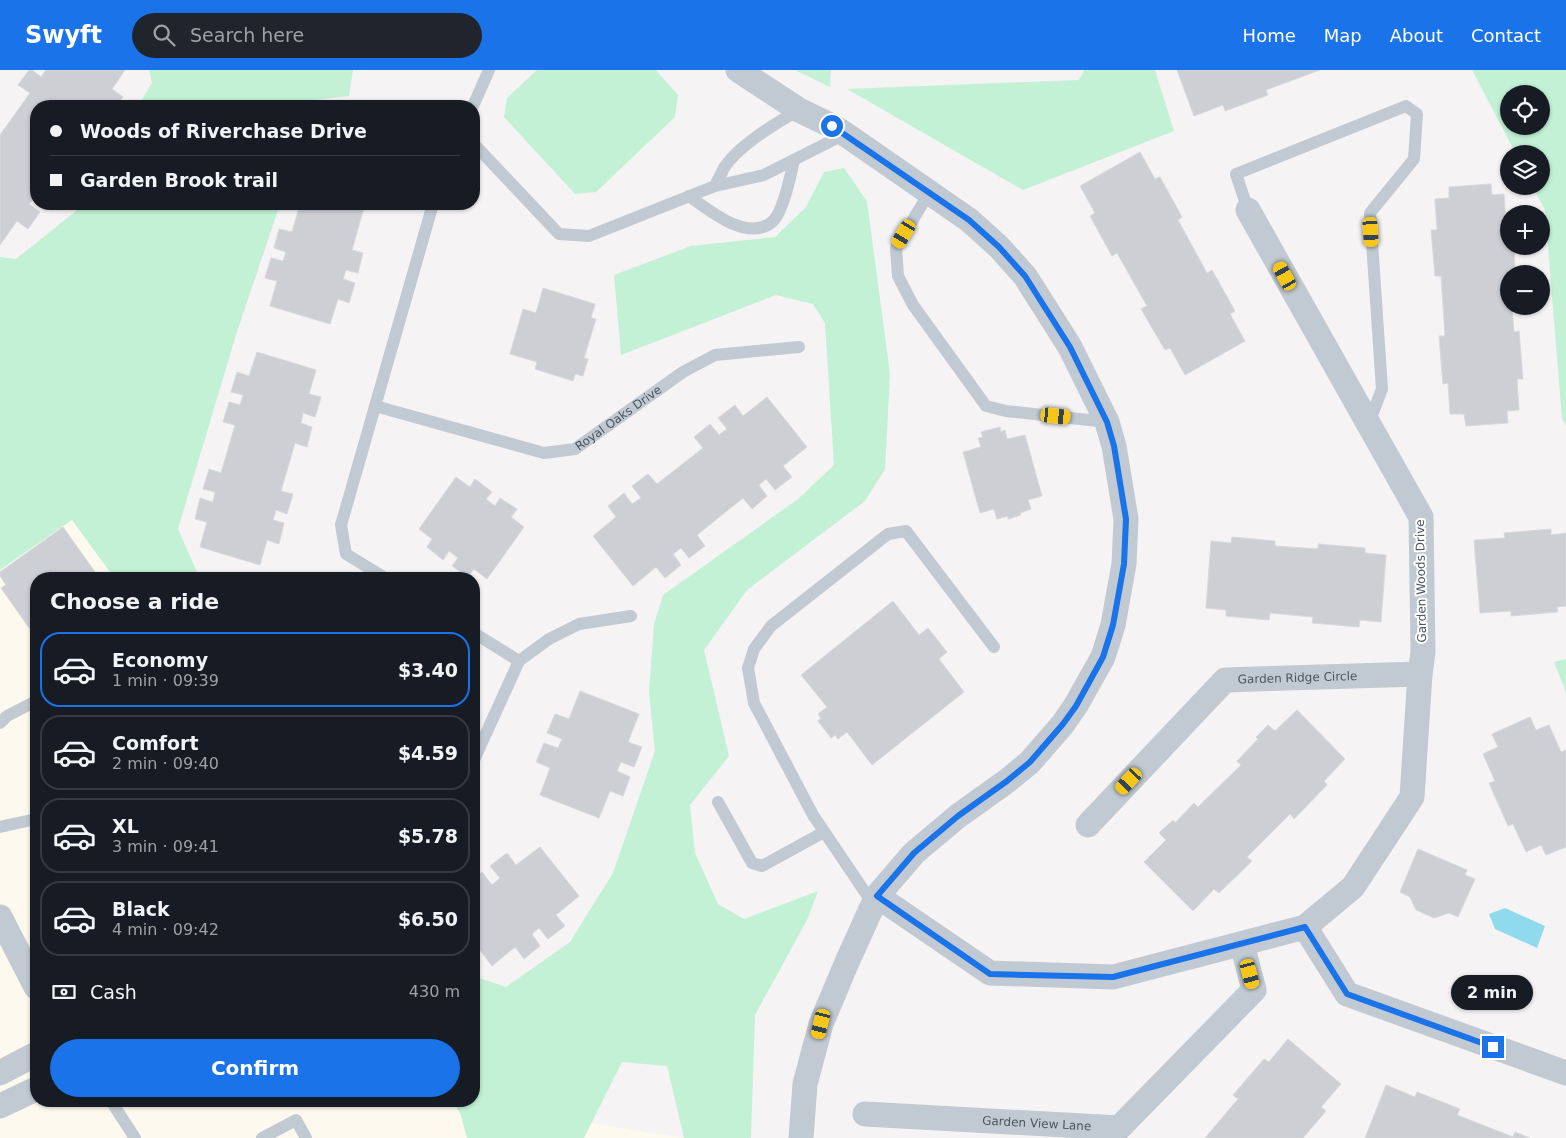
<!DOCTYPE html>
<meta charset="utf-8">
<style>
:root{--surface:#171b24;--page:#20242c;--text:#f1f3f6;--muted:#9ea1a6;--line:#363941;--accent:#1a73e8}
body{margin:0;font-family:"DejaVu Sans",sans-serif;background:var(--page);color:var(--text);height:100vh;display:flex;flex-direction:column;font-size:19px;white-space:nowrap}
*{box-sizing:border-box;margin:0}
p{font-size:16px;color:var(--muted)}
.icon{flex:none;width:28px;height:28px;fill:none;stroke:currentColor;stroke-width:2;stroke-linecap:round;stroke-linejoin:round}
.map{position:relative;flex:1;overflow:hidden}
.panel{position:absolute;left:30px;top:502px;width:450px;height:535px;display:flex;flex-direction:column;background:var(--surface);border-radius:20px;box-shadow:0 1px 4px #0004}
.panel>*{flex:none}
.guide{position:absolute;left:30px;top:30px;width:450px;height:110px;border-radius:20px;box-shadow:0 1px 4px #0004;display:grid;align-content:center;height:110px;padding:0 20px;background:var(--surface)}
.tools{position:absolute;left:1500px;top:15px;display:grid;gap:10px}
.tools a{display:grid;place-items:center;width:50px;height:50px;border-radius:50%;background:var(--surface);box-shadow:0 1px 4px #0004;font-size:25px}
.end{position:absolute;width:22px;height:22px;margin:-11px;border:6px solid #1a73e8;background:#fff;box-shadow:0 0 0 2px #fff}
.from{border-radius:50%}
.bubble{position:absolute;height:35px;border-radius:18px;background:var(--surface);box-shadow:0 1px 4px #0004;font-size:16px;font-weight:700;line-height:35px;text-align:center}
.car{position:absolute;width:15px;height:30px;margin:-15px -8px;border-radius:6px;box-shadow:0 0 4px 1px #0007;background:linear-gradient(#f5c518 24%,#345 0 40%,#f5c518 0 76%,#345 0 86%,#f5c518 0)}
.guide b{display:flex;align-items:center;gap:18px;height:48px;font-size:19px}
.guide b+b{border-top:1px solid var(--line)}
.guide i{width:12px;height:12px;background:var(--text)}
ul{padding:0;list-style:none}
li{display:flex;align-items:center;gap:15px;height:75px;margin:0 10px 8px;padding:0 10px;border:2px solid var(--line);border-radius:20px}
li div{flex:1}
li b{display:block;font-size:19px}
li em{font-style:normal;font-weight:700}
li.current{border-color:var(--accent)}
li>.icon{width:45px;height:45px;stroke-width:1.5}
h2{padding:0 20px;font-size:22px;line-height:60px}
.pay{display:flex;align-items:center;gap:12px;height:55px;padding:0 20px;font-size:19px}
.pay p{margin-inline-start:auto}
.primary-button{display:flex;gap:10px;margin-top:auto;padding:10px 20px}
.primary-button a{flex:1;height:58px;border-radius:30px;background:var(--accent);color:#fff;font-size:20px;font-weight:700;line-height:58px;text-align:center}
header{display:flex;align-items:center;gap:30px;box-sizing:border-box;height:70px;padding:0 25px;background:var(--accent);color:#fff}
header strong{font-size:24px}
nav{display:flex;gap:28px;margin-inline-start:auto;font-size:18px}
.search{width:350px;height:45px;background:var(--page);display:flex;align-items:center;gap:12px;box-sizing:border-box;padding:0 18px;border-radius:28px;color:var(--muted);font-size:19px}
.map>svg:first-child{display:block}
.commercial{fill:#fdf9ef}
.green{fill:#c3f1d5;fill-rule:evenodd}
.water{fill:#90daee}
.building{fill:#cdcfd5;stroke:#d7d9de}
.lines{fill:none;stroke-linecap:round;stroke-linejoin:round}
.service{stroke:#c1cad2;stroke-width:12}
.minor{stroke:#c1cad2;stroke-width:25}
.route{stroke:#1a73e8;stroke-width:6}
.labels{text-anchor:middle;stroke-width:4;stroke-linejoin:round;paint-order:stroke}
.street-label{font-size:12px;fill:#4a5661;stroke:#fff}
</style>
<header>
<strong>Swyft</strong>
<div class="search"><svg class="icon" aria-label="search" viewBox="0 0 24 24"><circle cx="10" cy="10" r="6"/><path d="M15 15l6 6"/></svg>Search here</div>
<nav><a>Home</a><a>Map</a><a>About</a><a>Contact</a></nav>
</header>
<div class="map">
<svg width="1566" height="1068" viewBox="0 0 1566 1068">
<rect width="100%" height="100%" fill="#f5f3f3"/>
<!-- commercial -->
<path class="commercial" d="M 73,435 L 124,509 L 36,509 L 36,1031 L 474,1031 L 491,1037 L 684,1068 L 0,1068 L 0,458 Z"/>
<!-- green -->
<g class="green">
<path d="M 149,0 L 353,0 L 349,26 L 314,30 L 311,36 L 138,36 L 152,13 Z"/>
<path d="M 537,0 L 656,0 L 678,25 L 675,47 L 596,122 L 575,124 L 504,47 L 507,28 Z"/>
<path d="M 795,0 L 831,0 L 830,17 Z"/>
<path d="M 1084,0 L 1155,0 L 1174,61 L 1023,120 L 847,19 L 1079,10 Z"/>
<path d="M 1472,0 L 1566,0 L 1566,355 L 1562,349 L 1545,140 L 1532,116 L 1541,116 L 1541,84 L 1516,84 ZM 1509,24 L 1541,24 L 1541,56 L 1509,56 Z"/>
<path d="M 844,98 L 867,131 L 890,304 L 885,399 L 865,431 L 747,520 L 704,580 L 729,686 L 690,735 L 695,783 L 718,834 L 744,849 L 818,821 L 808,848 L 755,945 L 751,1068 L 684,1068 L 667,996 L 622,992 L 584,1068 L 467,1068 L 460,1043 L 452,1031 L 474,1031 L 474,906 L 506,917 L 570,872 L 613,803 L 655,681 L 649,622 L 654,554 L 663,525 L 798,429 L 834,395 L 825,253 L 813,234 L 776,225 L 621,285 L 614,205 L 691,176 L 775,167 L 806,137 L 824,102 Z"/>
<path d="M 81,134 L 280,134 L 236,265 L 178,459 L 200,509 L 115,509 L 72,450 L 0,500 L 0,187 L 16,189 L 76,141 Z"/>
<path d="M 1566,589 L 1566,622 L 1554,592 Z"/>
</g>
<!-- water -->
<path class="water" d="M 1505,838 L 1545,856 L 1537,878 L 1495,859 L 1489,844 Z"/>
<!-- building -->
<g class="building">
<path d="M 29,0 L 32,0 L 41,7 L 46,0 L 125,0 L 112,19 L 123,27 L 116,36 L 36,36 L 36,126 L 29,134 L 40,142 L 28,159 L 17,151 L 0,175 L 0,65 L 30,23 L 18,15 Z"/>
<path d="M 1177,0 L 1320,0 L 1266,20 L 1268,25 L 1225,41 L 1223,35 L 1194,46 Z"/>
<path d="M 1140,82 L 1155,109 L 1160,107 L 1182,147 L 1178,150 L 1207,203 L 1212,200 L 1235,241 L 1230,244 L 1245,271 L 1185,305 L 1170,278 L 1165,280 L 1141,239 L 1147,236 L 1117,183 L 1112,186 L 1090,146 L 1095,143 L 1080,116 Z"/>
<path d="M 1491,114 L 1492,125 L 1504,124 L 1506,155 L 1509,155 L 1509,176 L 1514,176 L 1515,201 L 1510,201 L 1509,204 L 1509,236 L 1512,236 L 1514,262 L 1519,261 L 1523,309 L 1517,309 L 1519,340 L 1507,341 L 1508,353 L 1466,356 L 1464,344 L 1450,344 L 1448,313 L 1443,314 L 1439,266 L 1445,266 L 1441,206 L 1435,206 L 1431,160 L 1437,160 L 1435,129 L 1449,128 L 1449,117 Z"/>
<path d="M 300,134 L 365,134 L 352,180 L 363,183 L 358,203 L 346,200 L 343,209 L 355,213 L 349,233 L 338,229 L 330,254 L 270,236 L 277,211 L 265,208 L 271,188 L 283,191 L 286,182 L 274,178 L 279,159 L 292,162 Z"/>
<path d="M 543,218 L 595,234 L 591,248 L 596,249 L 584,288 L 588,289 L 583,306 L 575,304 L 573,311 L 535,299 L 537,292 L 510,284 L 523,239 L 536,243 Z"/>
<path d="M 257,282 L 316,300 L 309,324 L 321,327 L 315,347 L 303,343 L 301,353 L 312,357 L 307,377 L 295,373 L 281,421 L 293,424 L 287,444 L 276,440 L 273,450 L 284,453 L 279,474 L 267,470 L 260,495 L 200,477 L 207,452 L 195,449 L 200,428 L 213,432 L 215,422 L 203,419 L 209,399 L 221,403 L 235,355 L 223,352 L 229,332 L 240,335 L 243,325 L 231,322 L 237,302 L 249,306 Z"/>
<path d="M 767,327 L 807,377 L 783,396 L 792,407 L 775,420 L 766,409 L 759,415 L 767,426 L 752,439 L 743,428 L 697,465 L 705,476 L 689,488 L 681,478 L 673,484 L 681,495 L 665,508 L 656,497 L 633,516 L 593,466 L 616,447 L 608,436 L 624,423 L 632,434 L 641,428 L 632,416 L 648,404 L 657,414 L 703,378 L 694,367 L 710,354 L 719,365 L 727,359 L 718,348 L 735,335 L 743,346 Z"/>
<path d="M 1000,357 L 1001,362 L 1005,360 L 1007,369 L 1025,365 L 1042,426 L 1028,430 L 1031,439 L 1020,443 L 1021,445 L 1008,449 L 1008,446 L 997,449 L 994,439 L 980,443 L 963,382 L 981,377 L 978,368 L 983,367 L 981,362 Z"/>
<path d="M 456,407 L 470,417 L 475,409 L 492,422 L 486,429 L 495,436 L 500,428 L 517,439 L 511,447 L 524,457 L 487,509 L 474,499 L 468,507 L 452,496 L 458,488 L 449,481 L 443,490 L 427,477 L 432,469 L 419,459 Z"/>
<path d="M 63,457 L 100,509 L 36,509 L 36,562 L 35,560 L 32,562 L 1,518 L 6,515 L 0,506 L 0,502 Z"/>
<path d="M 1551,459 L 1551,465 L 1566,463 L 1566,536 L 1557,537 L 1558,542 L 1511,546 L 1511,541 L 1480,543 L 1474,470 L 1505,468 L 1504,463 Z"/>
<path d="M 1232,467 L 1275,471 L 1275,476 L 1318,479 L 1318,474 L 1365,478 L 1365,483 L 1386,485 L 1381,552 L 1360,550 L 1359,557 L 1312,553 L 1313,547 L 1270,543 L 1269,550 L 1226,546 L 1226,540 L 1206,538 L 1211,471 L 1231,473 Z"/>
<path d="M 893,531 L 919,565 L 928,558 L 947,582 L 939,589 L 964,622 L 872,695 L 847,662 L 838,669 L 835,665 L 831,668 L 818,651 L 821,648 L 818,644 L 827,637 L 801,605 Z"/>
<path d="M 580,621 L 639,644 L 628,672 L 642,677 L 634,697 L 621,692 L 617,701 L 630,707 L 623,726 L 610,721 L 599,748 L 540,725 L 550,698 L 536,692 L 544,673 L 558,678 L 562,669 L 547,663 L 555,644 L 569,649 Z"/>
<path d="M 1297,640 L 1345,689 L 1324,711 L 1327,715 L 1294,749 L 1290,744 L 1247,787 L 1252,791 L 1219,823 L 1214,819 L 1193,841 L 1144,792 L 1166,770 L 1159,763 L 1173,750 L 1175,753 L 1194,733 L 1198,737 L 1241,695 L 1237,691 L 1258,669 L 1256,667 L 1268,655 L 1275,661 Z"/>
<path d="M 1530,647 L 1536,660 L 1549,655 L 1561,682 L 1566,680 L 1566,777 L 1546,785 L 1541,775 L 1526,782 L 1513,754 L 1508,756 L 1489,713 L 1495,711 L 1483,684 L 1498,677 L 1492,664 Z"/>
<path d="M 540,777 L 579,826 L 556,845 L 565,856 L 548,869 L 539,858 L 532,864 L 540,876 L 524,889 L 515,877 L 492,896 L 474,872 L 474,829 L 475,828 L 474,826 L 474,809 L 482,802 L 492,815 L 500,808 L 490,796 L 507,783 L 516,795 Z"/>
<path d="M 1418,779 L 1467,800 L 1465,805 L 1475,809 L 1458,847 L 1449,843 L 1434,848 L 1416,840 L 1410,827 L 1400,822 Z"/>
<path d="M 1288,969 L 1341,1014 L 1321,1037 L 1326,1041 L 1303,1068 L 1205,1068 L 1238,1029 L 1233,1025 L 1264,989 L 1269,992 Z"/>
<path d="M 1386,1015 L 1415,1027 L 1417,1022 L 1460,1039 L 1457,1045 L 1513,1067 L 1515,1062 L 1530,1068 L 1365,1068 Z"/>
</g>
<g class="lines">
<!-- service -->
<g class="service">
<path d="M 473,36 L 489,0"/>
<path d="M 474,74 L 559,164 L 589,166 L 715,116 L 764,105 L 845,64"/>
<path d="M 715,116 C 718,110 721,104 724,98 C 738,76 776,53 799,40"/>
<path d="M 929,123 L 896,178 L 898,206 L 913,235 L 986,336 L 1006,341 L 1107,352"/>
<path d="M 689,126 C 710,141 747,172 772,152 C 783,143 791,104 794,90"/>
<path d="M 1248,140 L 1236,104 L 1406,36 L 1417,44 L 1414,89 L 1370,143 L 1382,319 L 1369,353"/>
<path id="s1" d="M 375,336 L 544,383 L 575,379 L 683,302 L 715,285 L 799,277"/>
<path d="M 387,509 L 346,484 L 341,455 L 433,134"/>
<path d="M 474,563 L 519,591 L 549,569 L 579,554 L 631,546"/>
<path d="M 0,653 L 7,646 L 36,631"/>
<path d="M 474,690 L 519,591"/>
<path d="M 718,732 L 752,793 L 762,796 L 824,762"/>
<path d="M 0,757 L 36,749"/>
<path d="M 873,834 L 813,745 L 754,633 L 748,598 L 754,579 L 771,556 L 888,464 L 906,461 L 994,577"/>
<path d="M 111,1031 L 135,1068"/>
<path d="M 262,1068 L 296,1050 L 306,1068"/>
</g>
<!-- minor -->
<g class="minor">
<path d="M 738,0 L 799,40 L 832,56 L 845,64 L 969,150 L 999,177 L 1025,206 L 1070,277 L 1107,352 L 1114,376 L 1126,449 L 1124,494 L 1113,555 L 1103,587 L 1076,635 L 1063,654 L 1030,692 L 1007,711 L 958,746 L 914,783 L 877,826 L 847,892 L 821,954 L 805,1014 L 801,1068"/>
<path id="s2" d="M 1088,755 L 1225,610 L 1420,604"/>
<path d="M 877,826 L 990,903 L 1113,907 L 1305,857 L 1353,817 L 1412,727 L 1420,604 L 1423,582 L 1421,447 L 1248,140"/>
<path d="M 0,847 L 36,917"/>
<path d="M 1305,857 L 1347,924 L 1566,1003"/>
<path d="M 0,1003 L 36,984"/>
<path d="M 0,1036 L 36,1019"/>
<path id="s3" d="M 865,1044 L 1119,1058 L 1254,920 L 1242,874"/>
</g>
</g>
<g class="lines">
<!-- route -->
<path class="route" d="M 832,56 L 969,150 L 999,177 L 1025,206 L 1070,277 L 1107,352 L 1114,376 L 1126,449 L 1124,494 L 1113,555 L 1103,587 L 1076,636 L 1063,654 L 1030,692 L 1007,711 L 958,746 L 914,783 L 877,826 L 990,904 L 1113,907 L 1305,857 L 1347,924 L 1493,977"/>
</g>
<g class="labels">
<!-- street labels -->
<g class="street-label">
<text dy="4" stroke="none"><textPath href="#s1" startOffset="260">Royal Oaks Drive</textPath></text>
<text transform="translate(1421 511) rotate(-91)" y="4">Garden Woods Drive</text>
<text dy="4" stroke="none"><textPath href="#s2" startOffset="272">Garden Ridge Circle</textPath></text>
<text dy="4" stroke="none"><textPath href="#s3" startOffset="172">Garden View Lane</textPath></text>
</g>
</g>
</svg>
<div class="tools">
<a><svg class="icon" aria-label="locate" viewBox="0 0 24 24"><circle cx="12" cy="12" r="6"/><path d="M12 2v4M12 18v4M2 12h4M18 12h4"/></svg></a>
<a><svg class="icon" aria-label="layers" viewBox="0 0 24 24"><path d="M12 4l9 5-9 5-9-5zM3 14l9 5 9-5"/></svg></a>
<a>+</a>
<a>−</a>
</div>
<i class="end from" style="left:832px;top:56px"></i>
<i class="end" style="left:1493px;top:977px"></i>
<div class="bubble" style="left:1451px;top:905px;width:82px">2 min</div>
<i class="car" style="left:1371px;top:162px;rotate:176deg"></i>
<i class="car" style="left:904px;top:164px;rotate:211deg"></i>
<i class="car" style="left:1285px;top:206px;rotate:331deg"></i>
<i class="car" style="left:1056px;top:346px;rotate:96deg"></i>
<i class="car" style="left:1129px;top:711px;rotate:223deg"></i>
<i class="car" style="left:1250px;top:904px;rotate:165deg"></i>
<i class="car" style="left:821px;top:954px;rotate:194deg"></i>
<div class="guide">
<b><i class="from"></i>Woods of Riverchase Drive</b>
<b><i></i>Garden Brook trail</b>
</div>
<section class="panel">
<h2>Choose a ride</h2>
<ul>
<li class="current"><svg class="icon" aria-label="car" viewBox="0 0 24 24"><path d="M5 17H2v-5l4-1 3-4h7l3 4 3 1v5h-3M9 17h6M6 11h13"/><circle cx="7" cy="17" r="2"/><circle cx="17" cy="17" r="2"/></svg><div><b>Economy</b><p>1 min · 09:39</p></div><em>$3.40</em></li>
<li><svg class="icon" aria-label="car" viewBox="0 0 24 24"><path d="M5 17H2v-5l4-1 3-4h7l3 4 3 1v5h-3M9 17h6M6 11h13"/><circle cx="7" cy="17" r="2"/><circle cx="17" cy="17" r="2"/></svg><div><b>Comfort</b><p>2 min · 09:40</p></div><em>$4.59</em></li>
<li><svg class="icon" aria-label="car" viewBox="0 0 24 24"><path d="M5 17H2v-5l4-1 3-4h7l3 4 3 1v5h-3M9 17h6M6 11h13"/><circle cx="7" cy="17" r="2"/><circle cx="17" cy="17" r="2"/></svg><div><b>XL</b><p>3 min · 09:41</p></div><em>$5.78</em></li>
<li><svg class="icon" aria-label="car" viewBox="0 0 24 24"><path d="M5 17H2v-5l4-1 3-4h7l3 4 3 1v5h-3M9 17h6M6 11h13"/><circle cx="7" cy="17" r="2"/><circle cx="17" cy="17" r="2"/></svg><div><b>Black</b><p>4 min · 09:42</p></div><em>$6.50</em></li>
</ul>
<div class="pay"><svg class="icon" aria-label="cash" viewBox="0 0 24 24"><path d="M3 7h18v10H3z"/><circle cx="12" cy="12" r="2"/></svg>Cash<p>430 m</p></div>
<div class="primary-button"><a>Confirm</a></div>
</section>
</div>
